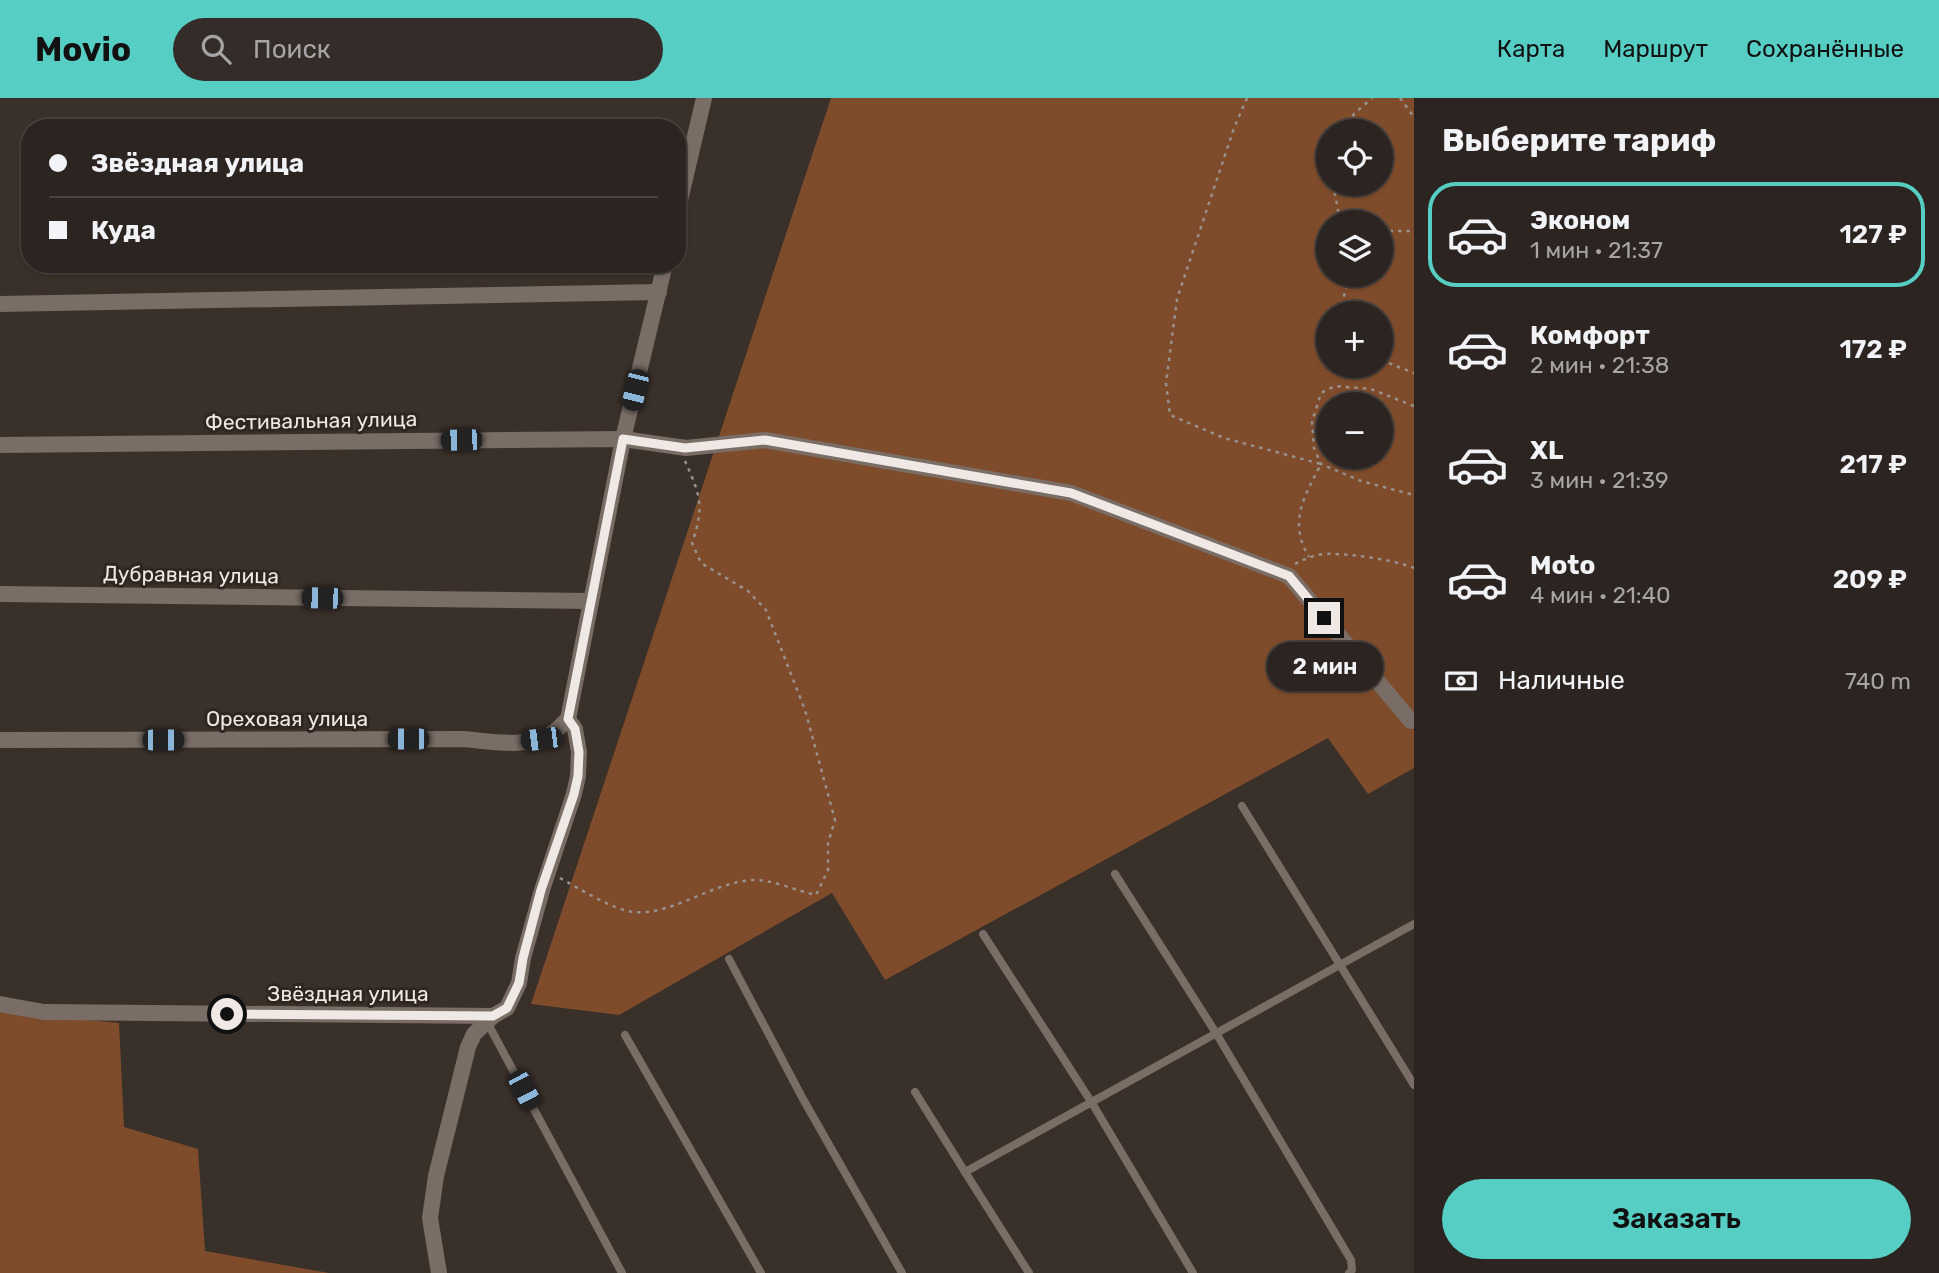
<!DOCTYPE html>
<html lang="ru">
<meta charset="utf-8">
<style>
:root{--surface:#2c2420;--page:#342c29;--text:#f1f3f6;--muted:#a6a4a5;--line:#48413e;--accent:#56cec4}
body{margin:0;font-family:Rubik,sans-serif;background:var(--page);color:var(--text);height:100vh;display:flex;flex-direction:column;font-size:26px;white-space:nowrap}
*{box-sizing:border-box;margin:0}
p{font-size:23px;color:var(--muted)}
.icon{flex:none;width:38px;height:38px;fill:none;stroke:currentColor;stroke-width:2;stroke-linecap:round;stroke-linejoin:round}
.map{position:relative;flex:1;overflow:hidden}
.drawer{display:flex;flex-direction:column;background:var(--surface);width:525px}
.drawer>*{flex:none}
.top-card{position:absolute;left:21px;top:21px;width:665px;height:154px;border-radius:28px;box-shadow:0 2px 5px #0004,0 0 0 2px var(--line);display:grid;align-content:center;height:154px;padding:0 28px;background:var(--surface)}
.fabs{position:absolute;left:1316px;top:21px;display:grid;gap:14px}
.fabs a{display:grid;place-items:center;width:77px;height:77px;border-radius:50%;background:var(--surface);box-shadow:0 2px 5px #0004,0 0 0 2px var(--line);font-size:35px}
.end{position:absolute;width:32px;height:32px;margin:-16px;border:9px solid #efe8e4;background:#111;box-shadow:0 0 0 4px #111}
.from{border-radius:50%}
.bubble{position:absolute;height:49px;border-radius:24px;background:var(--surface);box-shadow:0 2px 5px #0004,0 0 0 2px var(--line);font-size:23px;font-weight:600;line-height:49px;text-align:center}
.car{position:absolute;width:21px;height:42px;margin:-21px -10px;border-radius:9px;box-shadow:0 0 5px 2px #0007;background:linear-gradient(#222 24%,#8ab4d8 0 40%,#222 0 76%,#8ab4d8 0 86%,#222 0)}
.top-card b{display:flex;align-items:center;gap:24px;height:66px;font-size:26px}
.top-card b+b{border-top:2px solid var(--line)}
.top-card i{width:18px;height:18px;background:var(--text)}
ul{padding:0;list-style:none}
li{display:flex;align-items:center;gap:21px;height:105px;margin:0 14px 10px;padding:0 14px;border:4px solid transparent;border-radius:28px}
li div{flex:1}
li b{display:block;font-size:26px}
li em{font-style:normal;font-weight:600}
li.on{border-color:var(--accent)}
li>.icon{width:63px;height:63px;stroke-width:1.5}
h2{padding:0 28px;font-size:32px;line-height:84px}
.pay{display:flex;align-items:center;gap:18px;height:77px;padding:0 28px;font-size:26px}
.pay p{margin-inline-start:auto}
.cta{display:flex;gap:14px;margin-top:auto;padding:14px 28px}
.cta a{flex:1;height:80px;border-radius:42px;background:var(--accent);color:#111;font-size:28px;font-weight:600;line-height:80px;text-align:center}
header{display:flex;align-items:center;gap:42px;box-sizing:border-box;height:98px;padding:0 35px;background:var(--accent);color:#111}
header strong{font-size:33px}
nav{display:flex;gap:38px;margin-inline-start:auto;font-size:24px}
.search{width:490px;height:63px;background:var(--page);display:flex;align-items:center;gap:18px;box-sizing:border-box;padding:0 24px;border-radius:38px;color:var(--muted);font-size:26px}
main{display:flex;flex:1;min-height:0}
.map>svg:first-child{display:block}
.green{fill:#7f4c2b;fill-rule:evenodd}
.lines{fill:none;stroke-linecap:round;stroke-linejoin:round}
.path{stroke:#98908b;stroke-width:2.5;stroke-dasharray:3.5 5;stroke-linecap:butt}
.lane{stroke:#796d66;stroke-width:8}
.street{stroke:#796d66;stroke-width:16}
.route{stroke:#efe8e4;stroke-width:9}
.labels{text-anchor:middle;stroke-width:6;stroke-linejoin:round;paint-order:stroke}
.street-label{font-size:21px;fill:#efe8e4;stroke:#302620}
</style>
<header>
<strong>Movio</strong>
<div class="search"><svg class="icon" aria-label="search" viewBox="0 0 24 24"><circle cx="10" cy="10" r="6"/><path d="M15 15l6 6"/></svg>Поиск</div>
<nav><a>Карта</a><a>Маршрут</a><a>Сохранённые</a></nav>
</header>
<main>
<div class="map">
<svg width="1414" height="1175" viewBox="0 0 1414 1175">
<rect width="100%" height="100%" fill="#3a302a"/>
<!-- green -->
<g class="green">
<path d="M 831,0 L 1414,0 L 1414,670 L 1368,696 L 1328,640 L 885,882 L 832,795 L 619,917 L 531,906 ZM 1328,33 L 1381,33 L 1381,86 L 1328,86 ZM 1328,124 L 1381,124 L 1381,177 L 1328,177 ZM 1328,215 L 1381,215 L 1381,268 L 1328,268 ZM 1328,306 L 1381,306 L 1381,359 L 1328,359 Z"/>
<path d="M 0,913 L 119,925 L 124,1029 L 198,1051 L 205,1153 L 329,1175 L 0,1175 Z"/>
</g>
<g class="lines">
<!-- path -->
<g class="path">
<path d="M 1247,0 L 1234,30 L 1177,201 L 1166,285 L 1170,317 L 1224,340 L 1321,366 C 1304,399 1288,424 1309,459"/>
<path d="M 1400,0 L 1414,19"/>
<path d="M 1344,33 L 1354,16 L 1372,0"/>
<path d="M 1333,86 L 1339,117 L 1343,124"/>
<path d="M 1381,133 L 1414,133"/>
<path d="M 1339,215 L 1350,177"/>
<path d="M 1381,262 L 1414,275"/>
<path d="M 1414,308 L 1371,291 L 1335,288 L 1321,295 L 1312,324 L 1314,350 L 1321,366 L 1361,383 L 1414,397"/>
<path d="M 1295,466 C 1306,460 1319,455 1332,456 C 1353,456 1395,462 1414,470"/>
<path d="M 560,780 C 578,790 614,812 633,814 C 672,818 712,784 753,782 C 770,781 798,793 816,797 L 828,772 L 828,745 L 835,722 L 805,612 L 766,512 L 748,493 L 701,465 L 692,445 C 705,408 700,397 685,363"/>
</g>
<!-- lane -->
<g class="lane">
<path d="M 1242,708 L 1414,987"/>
<path d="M 1115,776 L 1216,935 L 1351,1162 L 1352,1172 L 1349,1175"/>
<path d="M 983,836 L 1092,1005 L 1193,1175"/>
<path d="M 729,861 L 803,1001 L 902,1175"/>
<path d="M 487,924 L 622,1175"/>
<path d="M 625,937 L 761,1175"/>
<path d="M 915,994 L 965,1074 L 1414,826"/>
<path d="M 965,1074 L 1029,1175"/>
</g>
<!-- street -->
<g class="street">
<path d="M 677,115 L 704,0"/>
<path d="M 0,206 L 659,194"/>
<path d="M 0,347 L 623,341 L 686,350 L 765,342 L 1071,395 L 1289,478 L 1411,623 L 1414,622"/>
<path d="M 0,496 L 591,503"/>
<path d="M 0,642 L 463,641 C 489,643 528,651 551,636 C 557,633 562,626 568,621"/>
<path d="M 0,906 L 44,914 L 493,918 L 507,910 L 519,885 L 523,860 L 542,792 L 574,696 L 578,678 L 579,654 L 575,631 L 568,621 L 623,341 L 665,166"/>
<path d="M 439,1175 L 430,1120 L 436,1078 L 468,949 L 474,936 L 493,918"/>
</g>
</g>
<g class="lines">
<!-- route -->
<path class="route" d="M 227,916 L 493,918 L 507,910 L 519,885 L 523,860 L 541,792 L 574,696 L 578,678 L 579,654 L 575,631 L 568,621 L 623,341 L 685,350 L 765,342 L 1071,395 L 1289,478 L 1324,520"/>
</g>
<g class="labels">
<!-- street labels -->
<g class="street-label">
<text transform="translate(311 323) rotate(-1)" y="7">Фестивальная улица</text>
<text transform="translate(191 477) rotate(1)" y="7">Дубравная улица</text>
<text x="287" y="628">Ореховая улица</text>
<text x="348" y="903">Звёздная улица</text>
</g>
</g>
</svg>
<div class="fabs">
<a><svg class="icon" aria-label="locate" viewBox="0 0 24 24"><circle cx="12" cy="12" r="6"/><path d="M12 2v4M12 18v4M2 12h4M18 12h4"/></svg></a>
<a><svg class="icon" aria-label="layers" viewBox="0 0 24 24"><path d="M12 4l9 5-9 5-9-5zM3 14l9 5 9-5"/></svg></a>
<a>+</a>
<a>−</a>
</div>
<i class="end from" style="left:227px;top:916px"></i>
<i class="end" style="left:1324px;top:520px"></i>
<div class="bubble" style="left:1267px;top:544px;width:116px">2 мин</div>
<i class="car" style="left:635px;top:292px;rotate:194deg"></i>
<i class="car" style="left:461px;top:342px;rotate:269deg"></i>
<i class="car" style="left:322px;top:500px;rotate:271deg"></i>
<i class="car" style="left:408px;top:641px;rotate:270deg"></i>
<i class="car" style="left:541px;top:641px;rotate:263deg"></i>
<i class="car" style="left:163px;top:642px;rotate:90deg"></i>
<i class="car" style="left:524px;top:992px;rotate:152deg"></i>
<div class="top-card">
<b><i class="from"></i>Звёздная улица</b>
<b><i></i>Куда</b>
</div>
</div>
<section class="drawer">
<h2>Выберите тариф</h2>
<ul>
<li class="on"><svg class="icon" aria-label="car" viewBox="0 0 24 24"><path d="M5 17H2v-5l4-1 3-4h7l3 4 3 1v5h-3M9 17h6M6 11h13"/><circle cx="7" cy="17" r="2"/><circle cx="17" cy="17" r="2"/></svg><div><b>Эконом</b><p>1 мин · 21:37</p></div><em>127 ₽</em></li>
<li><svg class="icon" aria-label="car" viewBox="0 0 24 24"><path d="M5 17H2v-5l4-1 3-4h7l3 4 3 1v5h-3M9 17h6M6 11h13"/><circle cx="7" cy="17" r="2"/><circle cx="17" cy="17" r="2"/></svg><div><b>Комфорт</b><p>2 мин · 21:38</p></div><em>172 ₽</em></li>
<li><svg class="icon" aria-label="car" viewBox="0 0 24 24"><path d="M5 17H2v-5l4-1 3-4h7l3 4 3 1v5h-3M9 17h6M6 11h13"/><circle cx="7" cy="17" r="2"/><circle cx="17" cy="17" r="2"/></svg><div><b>XL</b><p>3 мин · 21:39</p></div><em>217 ₽</em></li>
<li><svg class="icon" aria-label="car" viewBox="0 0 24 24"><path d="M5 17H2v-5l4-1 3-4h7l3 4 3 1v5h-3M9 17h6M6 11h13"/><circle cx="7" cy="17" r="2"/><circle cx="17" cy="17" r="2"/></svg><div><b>Moto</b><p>4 мин · 21:40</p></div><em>209 ₽</em></li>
</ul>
<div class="pay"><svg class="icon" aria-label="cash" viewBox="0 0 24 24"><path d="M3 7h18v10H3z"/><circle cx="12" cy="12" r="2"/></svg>Наличные<p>740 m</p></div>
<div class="cta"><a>Заказать</a></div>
</section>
</main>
